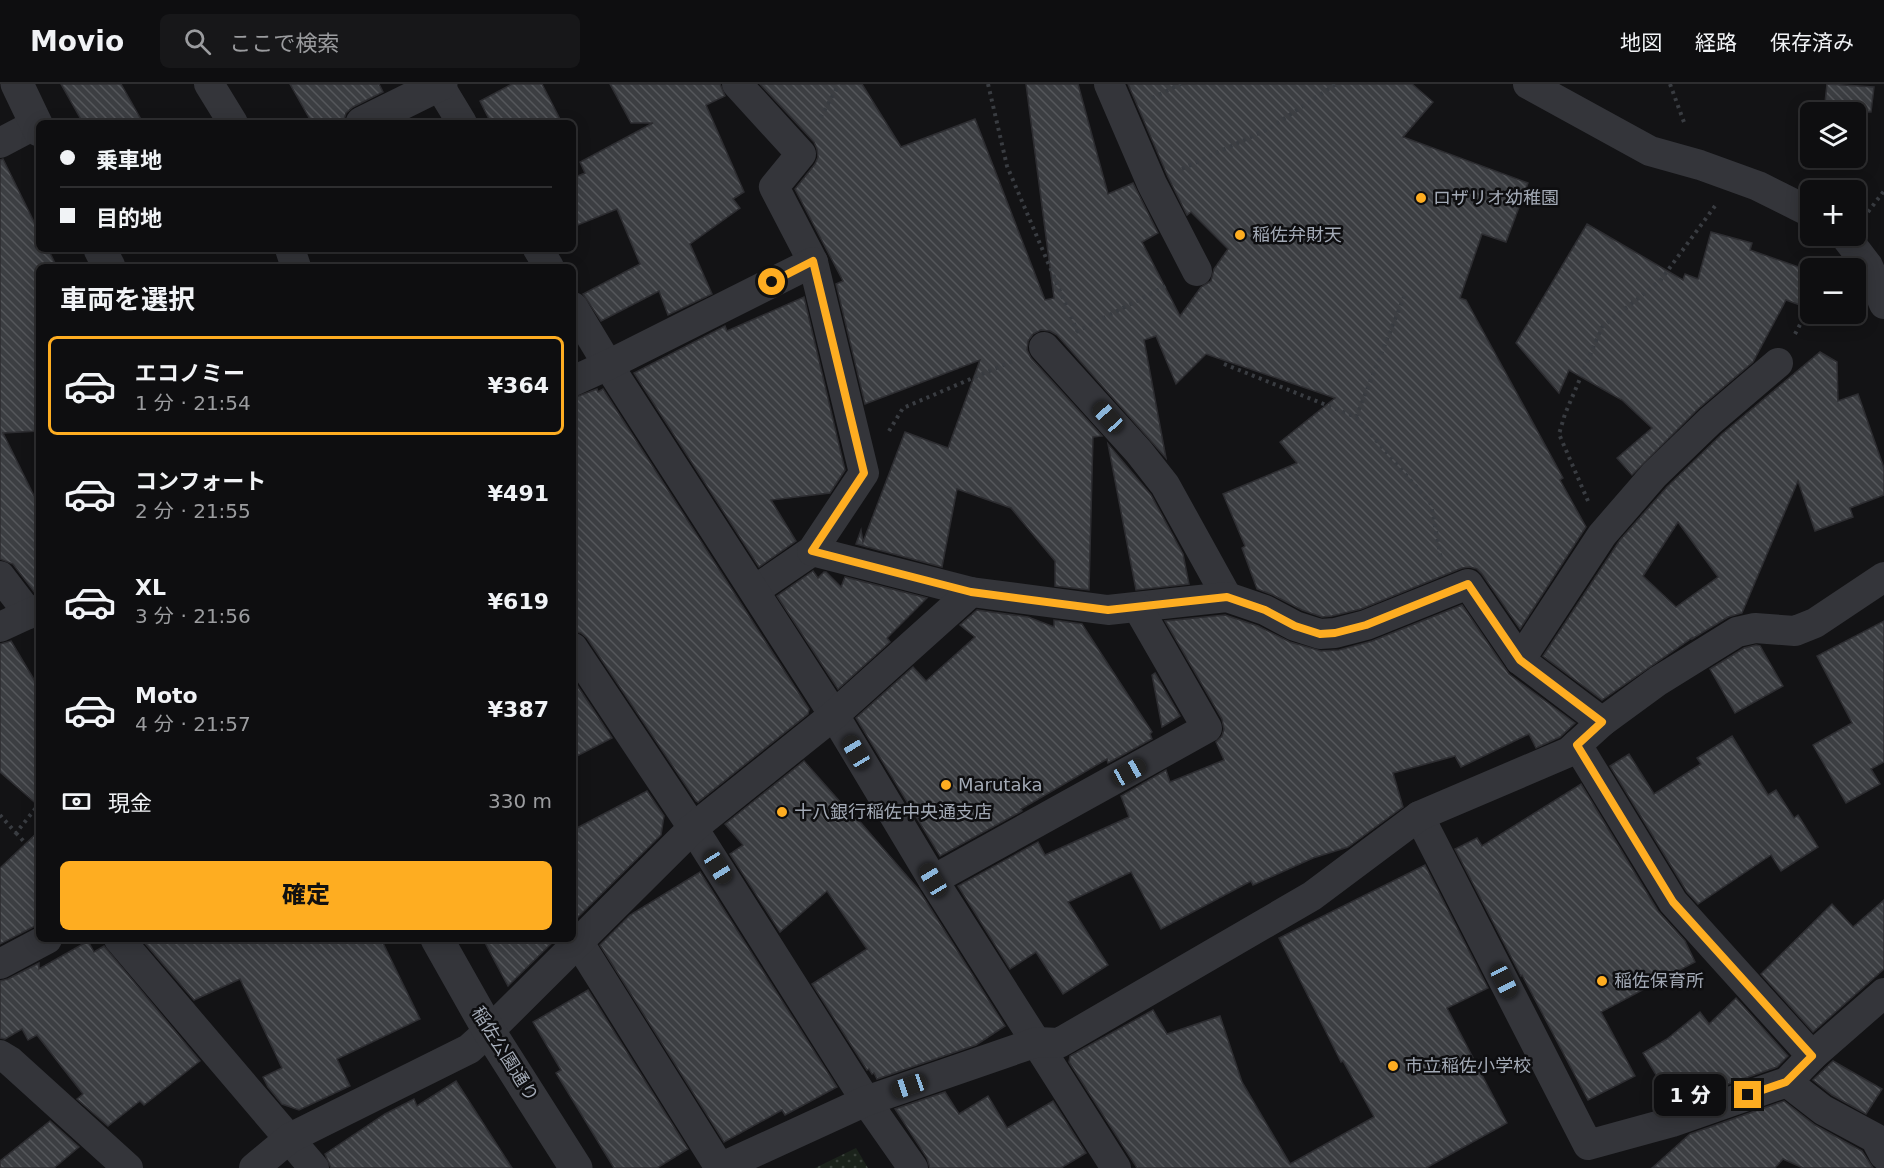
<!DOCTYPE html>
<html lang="ja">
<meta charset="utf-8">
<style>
:root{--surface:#0e0e10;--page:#171719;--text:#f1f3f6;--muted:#9b9c9f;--line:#2e2e30;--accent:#fead21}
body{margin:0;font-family:"DejaVu Sans","Noto Sans JP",sans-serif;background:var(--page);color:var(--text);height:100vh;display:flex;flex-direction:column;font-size:22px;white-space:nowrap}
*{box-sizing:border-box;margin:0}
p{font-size:20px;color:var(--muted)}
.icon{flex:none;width:33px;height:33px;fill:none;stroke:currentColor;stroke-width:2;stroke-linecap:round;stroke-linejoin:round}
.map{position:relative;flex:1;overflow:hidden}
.details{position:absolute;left:36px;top:180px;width:540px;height:678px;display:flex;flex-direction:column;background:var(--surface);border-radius:9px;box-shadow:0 3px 15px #0003,0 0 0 2px var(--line)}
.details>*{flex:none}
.guide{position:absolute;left:36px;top:36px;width:540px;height:132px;border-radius:9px;box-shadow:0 3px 15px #0003,0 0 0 2px var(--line);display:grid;align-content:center;height:132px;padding:0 24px;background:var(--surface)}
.buttons{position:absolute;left:1800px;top:18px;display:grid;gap:12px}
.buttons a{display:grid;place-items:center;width:66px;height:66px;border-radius:9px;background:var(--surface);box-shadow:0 3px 15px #0003,0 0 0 2px var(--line);font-size:30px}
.end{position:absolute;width:27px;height:27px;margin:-14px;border:8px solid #fead21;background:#111;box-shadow:0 0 0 3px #111}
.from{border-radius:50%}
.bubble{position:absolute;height:42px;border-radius:9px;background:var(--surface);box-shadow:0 3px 15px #0003,0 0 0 2px var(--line);font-size:20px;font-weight:800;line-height:42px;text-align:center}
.car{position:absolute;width:18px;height:36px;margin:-18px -9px;border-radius:8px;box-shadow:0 0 4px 2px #0007;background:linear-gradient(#222 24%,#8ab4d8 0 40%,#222 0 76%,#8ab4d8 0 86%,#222 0)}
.guide b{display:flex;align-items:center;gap:21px;height:57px;font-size:22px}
.guide b+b{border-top:2px solid var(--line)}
.guide i{width:15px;height:15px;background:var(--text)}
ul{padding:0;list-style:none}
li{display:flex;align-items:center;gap:18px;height:99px;margin:0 12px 9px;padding:0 12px;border:3px solid transparent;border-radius:9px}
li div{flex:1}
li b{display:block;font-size:22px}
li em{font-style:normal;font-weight:800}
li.on{border-color:var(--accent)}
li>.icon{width:54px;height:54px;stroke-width:1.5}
h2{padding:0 24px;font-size:27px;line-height:72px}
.pay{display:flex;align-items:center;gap:15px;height:66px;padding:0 24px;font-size:22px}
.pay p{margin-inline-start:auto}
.button{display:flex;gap:12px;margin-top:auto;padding:12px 24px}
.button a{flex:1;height:69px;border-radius:9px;background:var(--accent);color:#111;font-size:24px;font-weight:800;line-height:69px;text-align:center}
header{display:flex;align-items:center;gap:36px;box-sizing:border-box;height:84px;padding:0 30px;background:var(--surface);border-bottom:2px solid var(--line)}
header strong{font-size:28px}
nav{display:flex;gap:33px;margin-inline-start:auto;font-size:21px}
.search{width:420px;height:54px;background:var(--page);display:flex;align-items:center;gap:15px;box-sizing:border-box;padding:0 21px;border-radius:9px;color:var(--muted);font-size:22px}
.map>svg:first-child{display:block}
.grass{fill:url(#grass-dots)}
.building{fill:url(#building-back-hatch);stroke:#2d2d31;stroke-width:1.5;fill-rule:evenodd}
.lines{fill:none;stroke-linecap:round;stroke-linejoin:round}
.path{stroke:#393c41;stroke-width:4;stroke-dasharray:3 4.5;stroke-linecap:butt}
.minor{stroke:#34353a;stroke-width:30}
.tertiary{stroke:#34353a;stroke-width:33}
.route{stroke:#fead21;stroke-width:8}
.poi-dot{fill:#fead21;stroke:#0e0e10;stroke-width:2}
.labels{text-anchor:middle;stroke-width:5;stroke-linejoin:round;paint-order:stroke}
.poi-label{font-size:18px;fill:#a3aab6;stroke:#0e0e10;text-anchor:start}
.street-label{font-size:18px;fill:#a3aab6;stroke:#0e0e10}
</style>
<header>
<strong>Movio</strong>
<div class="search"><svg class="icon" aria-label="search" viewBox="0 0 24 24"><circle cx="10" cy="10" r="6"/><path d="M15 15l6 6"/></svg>ここで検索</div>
<nav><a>地図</a><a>経路</a><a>保存済み</a></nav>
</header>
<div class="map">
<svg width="1884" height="1084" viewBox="0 0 1884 1084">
<defs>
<pattern id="grass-dots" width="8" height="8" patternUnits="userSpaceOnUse" patternTransform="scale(1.5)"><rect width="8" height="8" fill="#1b231b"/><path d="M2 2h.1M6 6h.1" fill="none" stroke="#39403a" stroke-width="1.8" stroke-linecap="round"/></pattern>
<pattern id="building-back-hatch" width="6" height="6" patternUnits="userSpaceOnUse" patternTransform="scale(1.5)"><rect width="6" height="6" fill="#3c3e42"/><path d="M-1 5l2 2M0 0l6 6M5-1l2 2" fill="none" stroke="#55575b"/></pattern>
</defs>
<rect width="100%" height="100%" fill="#131315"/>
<!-- grass -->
<path class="grass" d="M 856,1064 L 868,1084 L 815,1084 Z"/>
<!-- building -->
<g class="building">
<path d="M 61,0 L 121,0 L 143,39 L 83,39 Z"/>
<path d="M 290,0 L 379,0 L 383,8 L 353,23 L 346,29 L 343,39 L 312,39 Z"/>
<path d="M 512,0 L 542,0 L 562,39 L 491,39 L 480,17 Z"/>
<path d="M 610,0 L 720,0 L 725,12 L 706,21 L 744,108 L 733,115 L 740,124 L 690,160 L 712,210 L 668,231 L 659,207 L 601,237 L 583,210 L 640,180 L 617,125 L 573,143 L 573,94 L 585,89 L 580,78 L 653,39 L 631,39 Z"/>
<path d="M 760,0 L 862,0 L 901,63 L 975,35 L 1045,216 L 1054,214 L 1026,0 L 1078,0 L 1108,110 L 1133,99 L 1158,149 L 1142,158 L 1180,232 L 1201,203 L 1211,197 L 1214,185 L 1228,165 L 1191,128 L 1187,131 L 1168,93 L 1128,0 L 1412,0 L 1433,18 L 1403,53 L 1528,99 L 1506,158 L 1482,150 L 1460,214 L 1466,216 L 1563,394 L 1560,396 L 1586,443 L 1520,545 L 1482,490 L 1477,485 L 1470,483 L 1462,484 L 1361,525 L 1332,532 L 1322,533 L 1302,526 L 1273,511 L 1257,505 L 1242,464 L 1245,462 L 1223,410 L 1297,379 L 1280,358 L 1335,314 L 1206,270 L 1176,300 L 1156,252 L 1144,256 L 1166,374 L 1057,251 L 1050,247 L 1041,246 L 1033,250 L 1028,257 L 1027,266 L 1031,274 L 1102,352 L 1093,353 L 1089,506 L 1055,502 L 1055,477 L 1011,424 L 957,405 L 942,483 L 856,460 L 861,446 L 863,458 L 905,348 L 948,364 L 980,276 L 865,320 L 836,200 L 843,197 L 795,105 L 815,80 L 818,73 L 817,65 L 814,58 Z"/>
<path d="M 1827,0 L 1874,3 L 1871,28 L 1824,28 Z"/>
<path d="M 3,75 L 39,148 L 39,165 L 48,165 L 57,183 L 39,183 L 39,347 L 3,349 L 39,422 L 39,508 L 35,509 L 13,480 L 0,475 L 0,76 Z"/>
<path d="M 1587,140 L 1683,196 L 1685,190 L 1698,195 L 1711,148 L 1752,159 L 1750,166 L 1810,187 L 1800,221 L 1786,216 L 1753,278 L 1698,325 L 1632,391 L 1617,374 L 1652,344 L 1622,316 L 1569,286 L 1559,309 L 1516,259 Z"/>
<path d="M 804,213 L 845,386 L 830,409 L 771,416 L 796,457 L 759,483 L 634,289 L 725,242 L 727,247 Z"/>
<path d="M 1820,268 L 1837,278 L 1838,317 L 1858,310 L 1884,384 L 1884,411 L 1850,424 L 1853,433 L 1815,447 L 1798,397 L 1742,529 L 1728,533 L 1692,555 L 1692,554 L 1602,616 L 1543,572 L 1620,456 L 1667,403 L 1722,350 ZM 1678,438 L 1718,493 L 1676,523 L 1643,492 Z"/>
<path d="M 597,305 L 598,308 L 603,305 L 809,625 L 808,630 L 698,718 L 696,717 L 587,554 L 581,549 L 573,547 L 573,314 Z"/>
<path d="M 1108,360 L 1151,411 L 1183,470 L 1189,500 L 1136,506 Z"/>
<path d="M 813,487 L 818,494 L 824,488 L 826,488 L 841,503 L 845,493 L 927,514 L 887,554 L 890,558 L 838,605 L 777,512 Z"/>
<path d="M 1462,521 L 1509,590 L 1575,639 L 1560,653 L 1536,664 L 1529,650 L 1461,683 L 1455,672 L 1393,689 L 1403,723 L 1348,763 L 1313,774 L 1253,801 L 1251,797 L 1161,845 L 1131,788 L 1068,818 L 1108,881 L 1063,910 L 1036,868 L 1010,885 L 958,802 L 1038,758 L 1045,771 L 1129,733 L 1121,712 L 1166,686 L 1170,698 L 1224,676 L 1216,658 L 1222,652 L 1224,645 L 1222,635 L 1165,537 L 1225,531 L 1258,542 L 1290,558 L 1321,567 L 1339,566 L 1372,557 Z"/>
<path d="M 977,526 L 1028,533 L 1054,543 L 1054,536 L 1082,540 L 1152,648 L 1150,650 L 1152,655 L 1108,679 L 1107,675 L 1021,725 L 1022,727 L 940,772 L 856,634 L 913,583 L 926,597 L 975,553 L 960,541 Z"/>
<path d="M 1884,537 L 1884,678 L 1871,685 L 1880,700 L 1846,719 L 1813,661 L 1852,639 L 1817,572 Z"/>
<path d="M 11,557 L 39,604 L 39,722 L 0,688 L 0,560 Z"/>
<path d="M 1756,561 L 1760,562 L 1783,602 L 1735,629 L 1710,585 L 1744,564 Z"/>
<path d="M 1155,589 L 1180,632 L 1162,643 L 1152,591 Z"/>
<path d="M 573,595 L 612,654 L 573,674 Z"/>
<path d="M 1732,652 L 1768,711 L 1776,706 L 1794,734 L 1798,731 L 1818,763 L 1781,787 L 1771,771 L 1698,820 L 1687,808 L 1610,682 L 1629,670 L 1654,710 L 1701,680 L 1697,674 Z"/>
<path d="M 804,677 L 842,720 L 843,718 L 919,806 L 1005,942 L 976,961 L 877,995 L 874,989 L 872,990 L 869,985 L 867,986 L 812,900 L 867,865 L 827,807 L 780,848 L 730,770 L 743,761 L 725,740 Z"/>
<path d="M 1581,700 L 1658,827 L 1685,857 L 1695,878 L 1601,928 L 1635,992 L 1588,1016 L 1522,891 L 1521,892 L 1455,765 L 1477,754 L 1482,762 Z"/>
<path d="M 647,707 L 664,732 L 661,751 L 573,838 L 573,746 Z"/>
<path d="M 39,747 L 39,840 L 0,860 L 0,784 Z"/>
<path d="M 1425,781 L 1488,904 L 1447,924 L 1507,1039 L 1426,1084 L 1137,1084 L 1069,978 L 1070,972 L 1153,926 L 1167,950 L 1220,932 L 1242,998 L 1290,1080 L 1374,1033 L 1343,977 L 1341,978 L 1279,854 Z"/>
<path d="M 700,788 L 837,1003 L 785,1031 L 782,1026 L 724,1058 L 600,861 L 630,831 Z"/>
<path d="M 1884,816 L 1884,885 L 1813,948 L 1761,890 L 1832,820 L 1853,843 Z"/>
<path d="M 148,855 L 381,855 L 420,935 L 337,975 L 350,1002 L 299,1026 L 282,1020 L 268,1003 L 263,993 L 282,984 L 240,895 L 194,916 L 143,857 Z"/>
<path d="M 483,855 L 556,855 L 508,902 Z"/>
<path d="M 88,857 L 94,868 L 104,862 L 200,977 L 144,1021 L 140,1017 L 108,1042 L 77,1015 L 83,1010 L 37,951 L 28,956 L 22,945 L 5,955 L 0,954 L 0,897 L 8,895 L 39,879 L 39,885 Z"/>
<path d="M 588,906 L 688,1065 L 657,1084 L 614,1084 L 556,989 L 561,986 L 533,938 Z"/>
<path d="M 1736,914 L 1788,972 L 1777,983 L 1673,1019 L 1643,969 L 1667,955 L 1700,928 L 1709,940 Z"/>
<path d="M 1833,977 L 1882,1005 L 1866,1030 L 1832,1011 L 1813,996 Z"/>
<path d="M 456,997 L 512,1084 L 331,1084 L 325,1070 L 385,1030 L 414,1015 L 417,1022 Z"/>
<path d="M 945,1008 L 959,1030 L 988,1012 L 1007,1044 L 1053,1017 L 1086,1069 L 1061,1084 L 930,1084 L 927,1074 L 895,1025 Z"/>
<path d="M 1784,1017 L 1815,1041 L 1862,1067 L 1873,1084 L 1803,1084 L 1783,1075 L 1775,1084 L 1652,1084 L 1690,1050 Z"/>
<path d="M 50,1037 L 79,1063 L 54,1084 L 0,1084 L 0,1077 Z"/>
</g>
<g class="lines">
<!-- path -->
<g class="path">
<path d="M 988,0 L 1007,82 L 1077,247"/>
<path d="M 1670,0 L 1685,41"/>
<path d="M 1152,14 L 1181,0"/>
<path d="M 817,40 L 839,0"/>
<path d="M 1182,85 L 1270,44 L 1336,0"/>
<path d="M 1868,128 L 1884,107"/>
<path d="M 1076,248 L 1168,201"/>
<path d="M 1795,250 L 1810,222"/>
<path d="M 1224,280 L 1356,333 L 1431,420 L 1441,475"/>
<path d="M 1356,333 L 1406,208"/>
<path d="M 889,347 L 903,324 L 1015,276"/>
<path d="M 1588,417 L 1559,350 L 1565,330 L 1602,243 L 1660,197 L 1715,122"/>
<path d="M 0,731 L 16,749 L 39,720"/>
<path d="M 16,749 L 39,774"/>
</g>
<!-- minor -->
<g class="minor">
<path d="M 209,0 L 233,39"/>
<path d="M 737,0 L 801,70 L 774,103 L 813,178 L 864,389 L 812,467 L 755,506"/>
<path d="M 1109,0 L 1152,100 L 1197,187"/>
<path d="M 1528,0 L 1650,67 L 1700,81 L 1758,102 L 1810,128"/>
<path d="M 439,1 L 462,39"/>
<path d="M 0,59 L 36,40"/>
<path d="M 1845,152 L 1868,182 L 1884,220"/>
<path d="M 290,165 L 296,183"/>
<path d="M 538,165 L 549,183"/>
<path d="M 573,223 L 608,281 L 834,631 L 933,796 L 1116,1084"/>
<path d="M 1044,263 L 1139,368 L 1165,401 L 1227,513"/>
<path d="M 573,297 L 608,281 L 813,178"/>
<path d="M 812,467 L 971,508 L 1108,526 L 1227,513 L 1265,526 L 1295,542 L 1320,550 L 1335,549 L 1366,541 L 1468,500 L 1520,576 L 1602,638"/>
<path d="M 0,492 L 29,530"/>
<path d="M 0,543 L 39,525"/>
<path d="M 573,564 L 693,744 L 866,1017 L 913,1084"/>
<path d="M 1520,576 L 1602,451 L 1654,391 L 1710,337 L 1778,279"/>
<path d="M 1577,661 L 1673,818 L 1812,972"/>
<path d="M 1419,732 L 1588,1061 L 1672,1038 L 1787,998 L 1812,972 L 1884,909"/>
<path d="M 933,796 L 1207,644 L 1138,524"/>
<path d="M 119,855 L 314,1084"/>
<path d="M 579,859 L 720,1084 L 866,1017 L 1037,958 L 1059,959 L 1312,812 L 1419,732 L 1569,668 L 1602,638 L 1658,597 L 1737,548 L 1755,544 L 1795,547 L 1815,539 L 1884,493"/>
<path d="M 0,880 L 47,855"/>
<path d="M 0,971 L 10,977 L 128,1084"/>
<path d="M 1787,998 L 1823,1026 L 1875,1054 L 1884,1071"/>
<path d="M 254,1084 L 290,1054 L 469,965 L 489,947 L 693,744 L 834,631 L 971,508"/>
</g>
<!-- tertiary -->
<g class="tertiary">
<path d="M 17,0 L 39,46"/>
<path d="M 362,39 L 441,0"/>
<path d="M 100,165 L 109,183"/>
<path d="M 437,855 L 489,947 L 576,1084"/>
</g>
</g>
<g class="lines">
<!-- route -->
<path class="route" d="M 772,198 L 813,177 L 864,389 L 812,467 L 971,508 L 1108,526 L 1227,513 L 1265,526 L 1295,542 L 1320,550 L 1335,549 L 1366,541 L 1468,500 L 1520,576 L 1602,638 L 1577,661 L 1673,818 L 1812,972 L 1786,998 L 1748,1011"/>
</g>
<!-- markers -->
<g class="poi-dot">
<circle cx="1421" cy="114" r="6"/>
<circle cx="1240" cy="151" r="6"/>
<circle cx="946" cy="701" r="6"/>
<circle cx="782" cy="728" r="6"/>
<circle cx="1602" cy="897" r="6"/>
<circle cx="1393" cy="982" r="6"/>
</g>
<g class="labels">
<!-- poi labels -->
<g class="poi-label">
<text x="1433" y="120">ロザリオ幼稚園</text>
<text x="1252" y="157">稲佐弁財天</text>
<text x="958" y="707">Marutaka</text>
<text x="794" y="734">十八銀行稲佐中央通支店</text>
<text x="1614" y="903">稲佐保育所</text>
<text x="1405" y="988">市立稲佐小学校</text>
</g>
<!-- street labels -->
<g class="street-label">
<text transform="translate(505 970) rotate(58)" y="6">稲佐公園通り</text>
</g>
</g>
</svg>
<div class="buttons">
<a><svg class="icon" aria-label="layers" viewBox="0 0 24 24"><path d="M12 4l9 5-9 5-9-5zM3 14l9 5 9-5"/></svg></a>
<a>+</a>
<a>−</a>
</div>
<i class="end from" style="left:772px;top:198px"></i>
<i class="end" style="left:1748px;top:1011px"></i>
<div class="bubble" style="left:1654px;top:990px;width:72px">1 分</div>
<i class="car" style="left:1108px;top:333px;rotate:318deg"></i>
<i class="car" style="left:856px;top:668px;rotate:329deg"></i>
<i class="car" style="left:1129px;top:688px;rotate:61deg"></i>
<i class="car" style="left:718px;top:783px;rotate:148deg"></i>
<i class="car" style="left:933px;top:796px;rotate:329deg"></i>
<i class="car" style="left:1504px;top:897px;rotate:153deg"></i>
<i class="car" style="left:909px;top:1002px;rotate:251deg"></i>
<div class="guide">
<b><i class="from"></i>乗車地</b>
<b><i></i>目的地</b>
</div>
<section class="details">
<h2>車両を選択</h2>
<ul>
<li class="on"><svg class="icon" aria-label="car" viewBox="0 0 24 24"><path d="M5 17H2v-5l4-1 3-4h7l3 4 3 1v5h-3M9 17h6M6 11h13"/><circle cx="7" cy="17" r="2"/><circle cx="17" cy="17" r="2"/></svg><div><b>エコノミー</b><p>1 分 · 21:54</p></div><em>¥364</em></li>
<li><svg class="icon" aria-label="car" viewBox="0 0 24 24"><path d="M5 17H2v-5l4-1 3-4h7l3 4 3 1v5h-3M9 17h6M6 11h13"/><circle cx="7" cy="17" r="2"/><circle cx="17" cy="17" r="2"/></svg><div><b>コンフォート</b><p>2 分 · 21:55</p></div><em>¥491</em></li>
<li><svg class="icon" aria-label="car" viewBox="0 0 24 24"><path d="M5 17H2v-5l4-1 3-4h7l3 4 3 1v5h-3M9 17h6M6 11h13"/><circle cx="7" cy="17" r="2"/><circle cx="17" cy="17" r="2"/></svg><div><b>XL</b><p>3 分 · 21:56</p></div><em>¥619</em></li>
<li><svg class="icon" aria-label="car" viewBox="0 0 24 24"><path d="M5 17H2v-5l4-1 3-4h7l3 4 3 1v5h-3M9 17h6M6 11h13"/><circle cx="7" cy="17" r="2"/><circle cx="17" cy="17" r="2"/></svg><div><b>Moto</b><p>4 分 · 21:57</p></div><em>¥387</em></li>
</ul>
<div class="pay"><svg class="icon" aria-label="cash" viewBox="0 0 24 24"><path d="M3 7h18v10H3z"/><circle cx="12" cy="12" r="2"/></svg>現金<p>330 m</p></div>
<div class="button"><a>確定</a></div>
</section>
</div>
